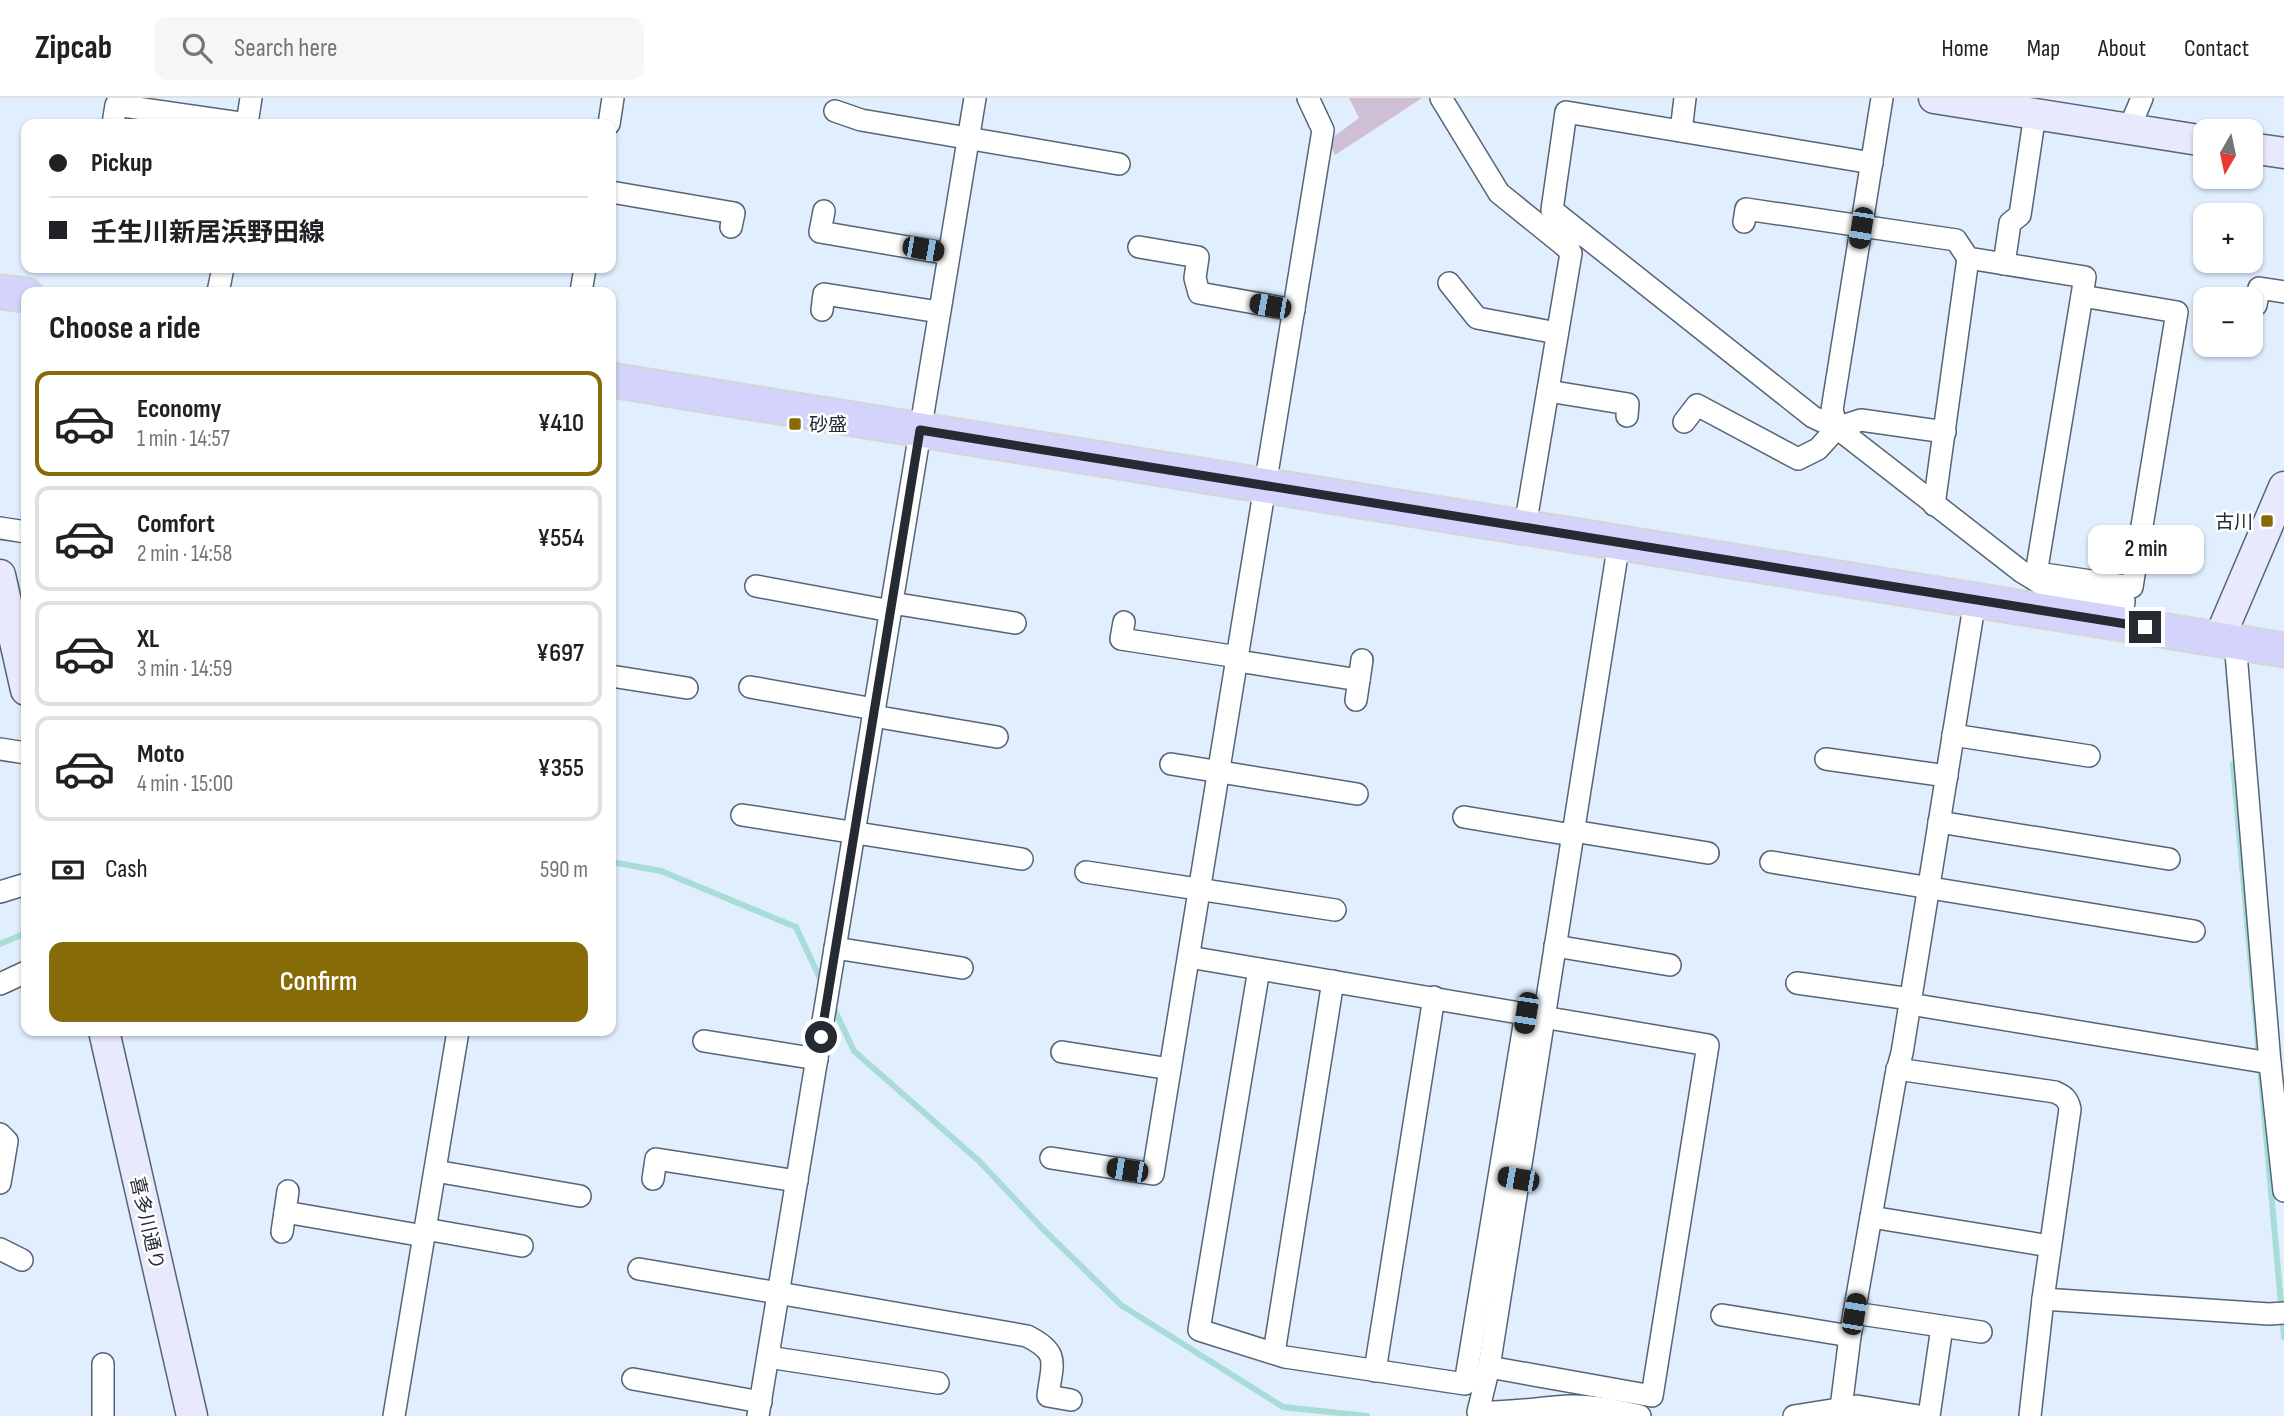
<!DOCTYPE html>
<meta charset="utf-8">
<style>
:root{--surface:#fff;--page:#f6f6f6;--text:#202124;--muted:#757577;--line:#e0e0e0;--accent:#876b08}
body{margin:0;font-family:"Sofia Sans Condensed","Noto Sans JP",sans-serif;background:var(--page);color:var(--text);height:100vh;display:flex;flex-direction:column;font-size:26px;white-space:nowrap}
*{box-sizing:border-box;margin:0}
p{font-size:23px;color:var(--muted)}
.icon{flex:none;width:38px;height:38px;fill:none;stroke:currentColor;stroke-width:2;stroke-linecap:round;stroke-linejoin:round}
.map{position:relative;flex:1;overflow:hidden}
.details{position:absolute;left:21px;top:189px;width:595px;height:749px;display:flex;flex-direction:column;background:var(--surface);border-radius:14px;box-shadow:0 2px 5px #0004}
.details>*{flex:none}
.banner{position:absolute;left:21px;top:21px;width:595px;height:154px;border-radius:14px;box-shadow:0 2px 5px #0004;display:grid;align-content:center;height:154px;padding:0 28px;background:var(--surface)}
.needle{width:46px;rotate:189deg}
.controls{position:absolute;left:2193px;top:21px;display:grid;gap:14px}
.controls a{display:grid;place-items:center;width:70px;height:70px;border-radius:14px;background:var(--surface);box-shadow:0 2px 5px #0004;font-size:35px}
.end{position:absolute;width:32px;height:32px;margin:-16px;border:9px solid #242b32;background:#fff;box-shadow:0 0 0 4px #fff}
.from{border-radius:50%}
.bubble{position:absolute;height:49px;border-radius:14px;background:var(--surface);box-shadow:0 2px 5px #0004;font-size:23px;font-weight:600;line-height:49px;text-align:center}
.car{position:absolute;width:21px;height:42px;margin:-21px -10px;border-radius:9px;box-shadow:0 0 5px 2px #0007;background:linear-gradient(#222 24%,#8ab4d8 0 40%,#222 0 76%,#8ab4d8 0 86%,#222 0)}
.banner b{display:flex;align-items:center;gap:24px;height:66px;font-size:26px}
.banner b+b{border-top:2px solid var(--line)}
.banner i{width:18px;height:18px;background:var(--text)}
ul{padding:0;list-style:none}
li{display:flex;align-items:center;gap:21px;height:105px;margin:0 14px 10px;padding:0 14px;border:4px solid var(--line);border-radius:14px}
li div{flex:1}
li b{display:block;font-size:26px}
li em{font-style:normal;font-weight:600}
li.on{border-color:var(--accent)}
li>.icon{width:63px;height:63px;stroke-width:1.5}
h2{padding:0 28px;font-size:32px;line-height:84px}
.pay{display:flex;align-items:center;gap:18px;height:77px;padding:0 28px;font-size:26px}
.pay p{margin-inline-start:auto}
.button{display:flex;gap:14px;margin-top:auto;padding:14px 28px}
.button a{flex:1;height:80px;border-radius:14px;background:var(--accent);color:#fff;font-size:28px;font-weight:600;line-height:80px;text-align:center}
header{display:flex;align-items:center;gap:42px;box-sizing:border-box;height:98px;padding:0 35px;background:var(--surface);border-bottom:2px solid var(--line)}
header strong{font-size:33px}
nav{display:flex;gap:38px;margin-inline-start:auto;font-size:24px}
.search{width:490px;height:63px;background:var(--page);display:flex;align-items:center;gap:18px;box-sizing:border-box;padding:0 24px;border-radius:14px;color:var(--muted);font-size:26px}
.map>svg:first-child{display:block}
.green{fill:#cebfd5}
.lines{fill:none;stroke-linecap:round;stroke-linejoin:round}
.stream{stroke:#a7ddd6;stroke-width:6}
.street-casing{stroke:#556576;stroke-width:24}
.secondary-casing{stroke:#556576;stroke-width:33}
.primary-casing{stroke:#d3d5d6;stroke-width:37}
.street{stroke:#fff;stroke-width:21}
.secondary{stroke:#e9e9fd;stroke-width:30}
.primary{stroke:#d3d3fb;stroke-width:33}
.route{stroke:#242b32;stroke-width:9}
.poi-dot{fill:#876b08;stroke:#fff;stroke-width:2.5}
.labels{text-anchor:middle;stroke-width:5;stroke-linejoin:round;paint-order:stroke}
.poi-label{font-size:19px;fill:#242b32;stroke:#fff;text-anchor:start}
.street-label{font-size:19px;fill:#242b32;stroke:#fff}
</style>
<header>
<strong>Zipcab</strong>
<div class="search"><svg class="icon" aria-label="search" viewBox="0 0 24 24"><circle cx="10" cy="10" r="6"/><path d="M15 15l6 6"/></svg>Search here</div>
<nav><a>Home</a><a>Map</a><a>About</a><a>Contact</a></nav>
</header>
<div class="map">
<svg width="2284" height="1318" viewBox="0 0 2284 1318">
<rect width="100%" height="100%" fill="#e0eefe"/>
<!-- green -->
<path class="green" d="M 1349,0 L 1422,0 L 1335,57 L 1328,43 L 1359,20 Z"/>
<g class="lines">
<!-- stream -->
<g class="stream">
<path d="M 2233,666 L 2284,1239"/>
<path d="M 611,764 L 661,773 L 796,829 L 823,887"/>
<path d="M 0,846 L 26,835"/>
<path d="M 832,906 L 854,953 L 979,1063 L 1042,1130 L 1121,1207 L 1283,1309 L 1367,1318"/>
</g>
<defs>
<g id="street">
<path d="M 1441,0 L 1499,95 L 1566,149"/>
<path d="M 835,13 L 861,22 L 1119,66"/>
<path d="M 113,26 L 116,7 L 247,26"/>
<path d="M 247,26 L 251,0"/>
<path d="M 609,26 L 613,0"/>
<path d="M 2129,31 L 2142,0"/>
<path d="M 1681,33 L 1685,0"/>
<path d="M 1872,65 L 1566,14 L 1552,112 L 1813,319 L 1837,330 L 2022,474 L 2052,492 L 2124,503 L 2121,525"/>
<path d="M 611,94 L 734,115 L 731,129"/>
<path d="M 824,113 L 820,134 L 949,156"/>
<path d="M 1744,124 L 1746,111 L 1956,142 L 1968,160 L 2085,179 L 2035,482"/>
<path d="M 1139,149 L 1198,159 L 1195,180 L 1199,195 L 1294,212"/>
<path d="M 2004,166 L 2010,125 L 2020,117 L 2035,16"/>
<path d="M 1449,185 L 1477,220 L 1557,235"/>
<path d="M 218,194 L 223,170"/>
<path d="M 581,194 L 585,170"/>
<path d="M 2256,207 L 2259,190 L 2284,194"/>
<path d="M 822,212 L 824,196 L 939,214"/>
<path d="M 1548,293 L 1628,306 L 1627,318"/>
<path d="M 1684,324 L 1697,307 L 1798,361 L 1818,351 L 1837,330 L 1861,322 L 1945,334"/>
<path d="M 1837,330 L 1832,312 L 1882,0"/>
<path d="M 1934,407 L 1968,160"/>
<path d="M 1525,429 L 1571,155 L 1566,149 L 1576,134"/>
<path d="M 0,430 L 26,434"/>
<path d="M 1619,444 L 1489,1269 L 1478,1314 C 1509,1315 1538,1310 1568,1308 C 1592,1307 1617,1312 1640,1318"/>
<path d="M 2037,475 L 2132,489 L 2177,214 L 2082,198"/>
<path d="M 756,488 L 891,513"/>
<path d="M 892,505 L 1015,525"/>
<path d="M 1124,524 L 1121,541 L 1238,559"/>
<path d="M 2235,543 L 2270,965 L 2284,1093"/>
<path d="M 1238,563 L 1359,582"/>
<path d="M 611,578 L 687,590"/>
<path d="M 750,589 L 874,611"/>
<path d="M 1356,602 L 1362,562"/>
<path d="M 873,618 L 997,639"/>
<path d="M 1953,637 L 2089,658"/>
<path d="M 0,651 L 26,655"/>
<path d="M 1826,661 L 1947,678"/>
<path d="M 1171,666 L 1357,696"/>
<path d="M 742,717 L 1022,761"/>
<path d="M 1464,719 L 1572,737"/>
<path d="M 1939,724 L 2169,761"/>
<path d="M 1573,733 L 1708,755"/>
<path d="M 1771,764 L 2194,833"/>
<path d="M 1086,774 L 1335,812"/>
<path d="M 0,794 L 26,786"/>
<path d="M 1555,848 L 1670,867"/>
<path d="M 835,850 L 962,870"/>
<path d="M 1189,859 L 1708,947 L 1652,1298 L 1489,1269"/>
<path d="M 1259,871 L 1199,1232 L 1285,1259 L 1465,1286 L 1526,915"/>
<path d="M 1797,885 L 1911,901"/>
<path d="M 0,886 L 26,874"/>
<path d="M 1910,906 L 2270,965"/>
<path d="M 704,943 L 817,961"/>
<path d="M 1062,954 L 1170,971"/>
<path d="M 1897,971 L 2055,994 C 2064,998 2068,1001 2070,1011 L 2043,1201 L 2030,1318"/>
<path d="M 0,1036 L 7,1043 L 0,1085"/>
<path d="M 1051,1060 L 1153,1076 L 1323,32 L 1308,0"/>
<path d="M 435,1073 L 580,1098"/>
<path d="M 653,1081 L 656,1061 L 797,1083"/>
<path d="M 285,1114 L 424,1138"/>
<path d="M 1871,1119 L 2050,1148"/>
<path d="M 425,1131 L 522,1148"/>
<path d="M 282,1134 L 288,1093"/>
<path d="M 0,1151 L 22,1162"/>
<path d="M 639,1171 L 1027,1238 C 1061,1255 1052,1265 1048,1298 L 1071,1302"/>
<path d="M 2043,1201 L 2269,1216 L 2284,1215"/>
<path d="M 1854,1215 L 1981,1234"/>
<path d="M 1722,1217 L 1850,1238"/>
<path d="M 1274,1255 L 1333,883"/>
<path d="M 768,1259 L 938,1285"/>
<path d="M 103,1266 L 103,1318"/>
<path d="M 1375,1273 L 1434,899"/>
<path d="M 633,1281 L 761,1304"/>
<path d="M 1841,1310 L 1850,1238 L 1896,977 L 1902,955 L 1975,502"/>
<path d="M 394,1318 L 458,933"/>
<path d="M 758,1318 L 975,0"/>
<path d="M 1794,1318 L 1857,1308 L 1919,1318"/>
<path d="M 1929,1318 L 1942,1229"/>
</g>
<g id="secondary">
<path d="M 1934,0 L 2205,43"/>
<path d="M 2250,50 L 2284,55"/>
<path d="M 0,477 L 26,592"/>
<path d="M 2219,541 L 2284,389"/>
<path d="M 104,933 L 192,1318"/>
</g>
<g id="primary">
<path d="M 0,194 L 26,197"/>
<path d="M 611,282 L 2284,552"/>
</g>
</defs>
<!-- street casing -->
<use href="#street" class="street-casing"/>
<!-- secondary casing -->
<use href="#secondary" class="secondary-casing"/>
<!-- primary casing -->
<use href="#primary" class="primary-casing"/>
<!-- street -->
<use href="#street" class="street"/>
<!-- secondary -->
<use href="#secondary" class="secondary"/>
<!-- primary -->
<use href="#primary" class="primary"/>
</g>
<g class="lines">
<!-- route -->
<path class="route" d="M 821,939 L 920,332 L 2145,529"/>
</g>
<!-- markers -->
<g class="poi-dot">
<rect x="788" y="319" width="14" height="14" rx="3.5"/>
<rect x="2260" y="416" width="14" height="14" rx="3.5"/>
</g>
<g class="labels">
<!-- poi labels -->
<g class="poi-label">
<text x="809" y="333">砂盛</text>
<text x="2253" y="430" text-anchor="end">古川</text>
</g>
<!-- street labels -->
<g class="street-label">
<text transform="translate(148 1125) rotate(77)" y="7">喜多川通り</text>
</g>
</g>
</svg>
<div class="controls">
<a><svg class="needle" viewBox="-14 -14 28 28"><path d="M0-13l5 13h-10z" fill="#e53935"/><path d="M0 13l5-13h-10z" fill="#757577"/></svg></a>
<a>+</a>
<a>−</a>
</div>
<i class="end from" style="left:821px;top:939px"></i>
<i class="end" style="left:2145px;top:529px"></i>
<div class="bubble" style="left:2088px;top:427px;width:116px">2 min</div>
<i class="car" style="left:1861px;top:130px;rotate:189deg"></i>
<i class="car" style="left:923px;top:151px;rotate:100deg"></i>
<i class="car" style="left:1270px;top:208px;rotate:280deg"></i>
<i class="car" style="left:1526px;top:915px;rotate:189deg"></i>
<i class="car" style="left:1127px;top:1072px;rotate:279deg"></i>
<i class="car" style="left:1518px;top:1081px;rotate:280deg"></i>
<i class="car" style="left:1854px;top:1216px;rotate:10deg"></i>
<div class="banner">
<b><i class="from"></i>Pickup</b>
<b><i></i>壬生川新居浜野田線</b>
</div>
<section class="details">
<h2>Choose a ride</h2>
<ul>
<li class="on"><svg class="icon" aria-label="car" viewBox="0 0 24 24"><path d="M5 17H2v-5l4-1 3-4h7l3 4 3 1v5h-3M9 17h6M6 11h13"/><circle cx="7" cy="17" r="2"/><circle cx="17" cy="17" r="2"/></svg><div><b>Economy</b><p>1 min · 14:57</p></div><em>¥410</em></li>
<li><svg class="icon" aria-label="car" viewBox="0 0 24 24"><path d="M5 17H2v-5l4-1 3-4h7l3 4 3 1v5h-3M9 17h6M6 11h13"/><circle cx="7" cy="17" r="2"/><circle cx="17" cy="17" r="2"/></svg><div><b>Comfort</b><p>2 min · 14:58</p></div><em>¥554</em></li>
<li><svg class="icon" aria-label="car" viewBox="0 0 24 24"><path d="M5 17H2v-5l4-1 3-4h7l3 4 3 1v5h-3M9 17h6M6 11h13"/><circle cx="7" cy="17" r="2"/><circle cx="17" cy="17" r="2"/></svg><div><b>XL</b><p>3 min · 14:59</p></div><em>¥697</em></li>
<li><svg class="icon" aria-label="car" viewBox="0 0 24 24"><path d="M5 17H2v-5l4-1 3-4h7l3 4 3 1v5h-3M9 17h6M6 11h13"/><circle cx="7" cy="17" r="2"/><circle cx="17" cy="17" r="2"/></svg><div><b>Moto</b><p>4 min · 15:00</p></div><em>¥355</em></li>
</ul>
<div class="pay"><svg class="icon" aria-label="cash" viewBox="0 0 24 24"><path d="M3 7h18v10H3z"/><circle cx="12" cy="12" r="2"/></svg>Cash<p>590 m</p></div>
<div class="button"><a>Confirm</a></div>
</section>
</div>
